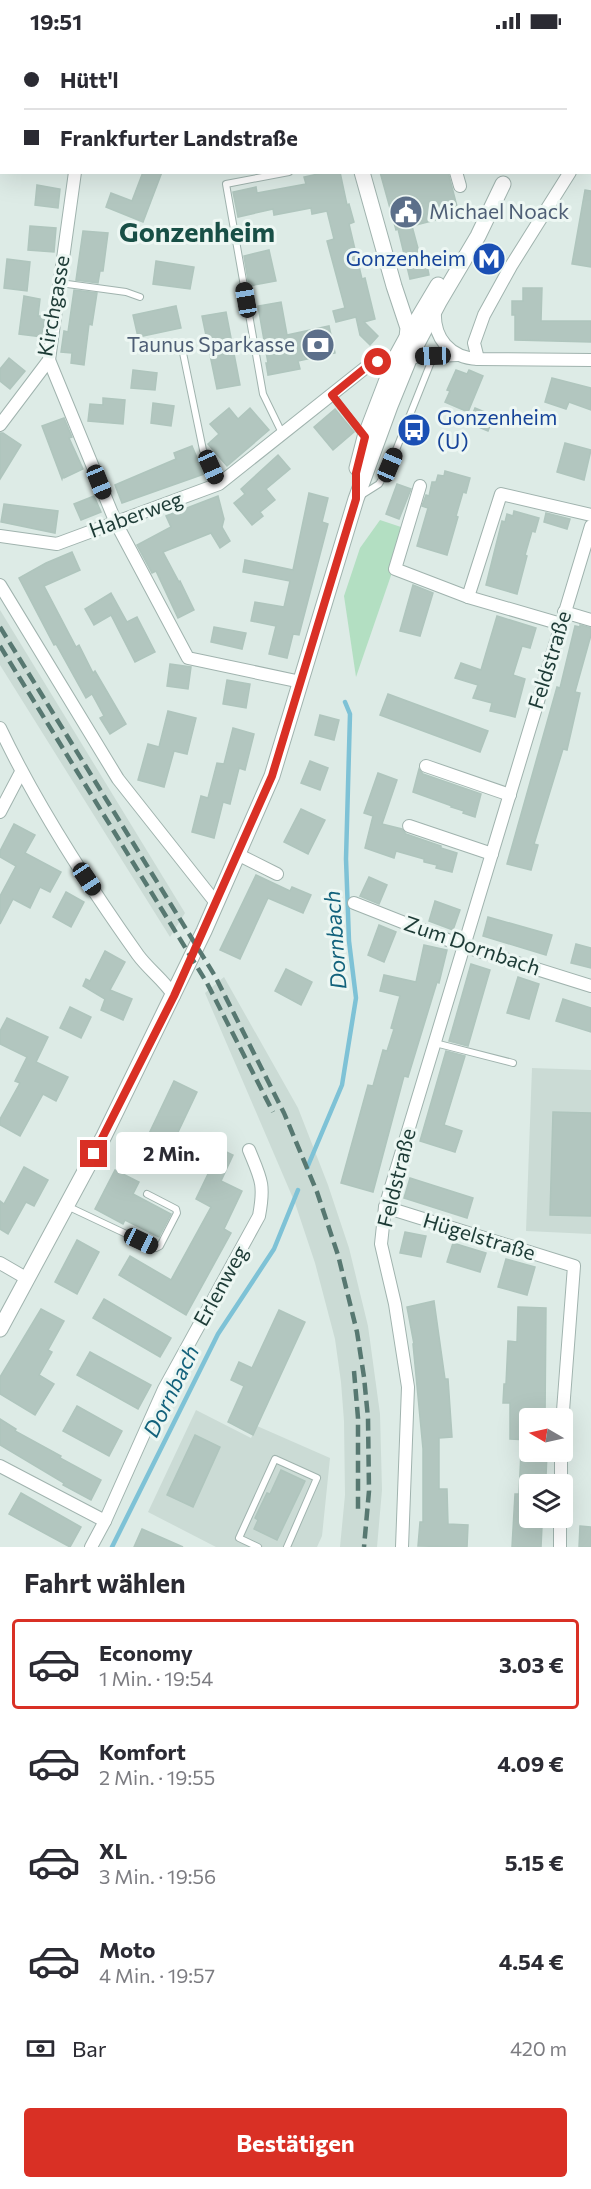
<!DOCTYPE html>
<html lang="de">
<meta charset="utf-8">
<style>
:root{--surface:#fff;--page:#f2f2f3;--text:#2b2b33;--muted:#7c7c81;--line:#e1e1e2;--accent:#d93025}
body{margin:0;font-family:Commissioner,sans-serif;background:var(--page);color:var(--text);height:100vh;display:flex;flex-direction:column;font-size:22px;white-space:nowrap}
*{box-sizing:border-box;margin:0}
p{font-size:20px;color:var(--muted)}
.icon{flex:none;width:33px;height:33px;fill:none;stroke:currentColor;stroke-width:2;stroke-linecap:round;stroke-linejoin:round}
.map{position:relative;height:1505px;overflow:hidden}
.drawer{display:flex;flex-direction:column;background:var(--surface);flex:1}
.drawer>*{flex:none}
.banner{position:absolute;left:0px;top:0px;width:591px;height:132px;box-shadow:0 6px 24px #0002;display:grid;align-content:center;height:132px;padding:0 24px;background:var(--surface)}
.needle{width:39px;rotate:279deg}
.tools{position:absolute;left:519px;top:1366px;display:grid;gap:12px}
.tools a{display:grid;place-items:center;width:54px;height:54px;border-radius:6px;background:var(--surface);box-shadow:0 6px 24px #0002;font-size:30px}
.end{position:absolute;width:27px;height:27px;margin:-14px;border:8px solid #d93025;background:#fff;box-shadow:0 0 0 3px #fff}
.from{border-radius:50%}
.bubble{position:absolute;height:42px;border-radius:6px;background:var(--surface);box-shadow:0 6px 24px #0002;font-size:20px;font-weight:700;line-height:42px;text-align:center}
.car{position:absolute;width:18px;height:36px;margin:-18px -9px;border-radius:8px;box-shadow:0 0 4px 2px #0007;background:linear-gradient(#222 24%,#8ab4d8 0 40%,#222 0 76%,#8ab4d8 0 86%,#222 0)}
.banner b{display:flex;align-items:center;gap:21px;height:57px;font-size:22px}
.banner b+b{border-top:2px solid var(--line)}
.banner i{width:15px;height:15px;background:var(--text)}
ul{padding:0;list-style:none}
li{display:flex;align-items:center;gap:18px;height:90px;margin:0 12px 9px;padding:0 12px;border:3px solid transparent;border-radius:6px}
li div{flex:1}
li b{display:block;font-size:22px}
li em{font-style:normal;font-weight:700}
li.active{border-color:var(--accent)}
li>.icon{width:54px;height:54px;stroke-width:1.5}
h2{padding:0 24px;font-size:27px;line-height:72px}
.pay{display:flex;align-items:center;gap:15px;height:66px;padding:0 24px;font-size:22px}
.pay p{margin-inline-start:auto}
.primary-button{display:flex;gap:12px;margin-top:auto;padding:12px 24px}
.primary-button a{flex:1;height:69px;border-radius:6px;background:var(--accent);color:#fff;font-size:24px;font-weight:700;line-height:69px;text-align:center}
.status{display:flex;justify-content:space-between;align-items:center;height:42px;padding:0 30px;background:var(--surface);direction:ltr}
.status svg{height:16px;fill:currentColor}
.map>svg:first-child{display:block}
.built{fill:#cbdbd5}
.green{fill:#b3dfc2}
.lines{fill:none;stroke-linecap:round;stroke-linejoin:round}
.stream{stroke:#7ec2d6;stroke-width:4.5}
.building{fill:#b2c6bf;stroke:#afc5bd;stroke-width:1.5}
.service-casing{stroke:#a0b3ae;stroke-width:8}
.minor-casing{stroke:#a0b3ae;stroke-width:14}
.tertiary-casing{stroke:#a0b3ae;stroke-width:17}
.service{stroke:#fff;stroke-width:6}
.minor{stroke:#fff;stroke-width:12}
.tertiary{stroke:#fff;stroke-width:15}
.rail{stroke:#577871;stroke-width:4.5;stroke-dasharray:12 6;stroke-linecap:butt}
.route{stroke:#d93025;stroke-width:8}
.labels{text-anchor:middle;stroke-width:6;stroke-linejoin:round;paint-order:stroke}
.service-label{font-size:21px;fill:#4e5e75;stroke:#edf7f3;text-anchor:start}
.transit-label{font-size:21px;fill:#164399;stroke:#edf7f3;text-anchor:end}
.street-label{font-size:21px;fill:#1d3b36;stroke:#edf7f3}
.water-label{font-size:22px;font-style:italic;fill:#13627c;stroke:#edf7f3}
.district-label{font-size:27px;font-weight:bold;fill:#184f46;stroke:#edf7f3}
</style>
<div class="status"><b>19:51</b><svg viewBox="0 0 49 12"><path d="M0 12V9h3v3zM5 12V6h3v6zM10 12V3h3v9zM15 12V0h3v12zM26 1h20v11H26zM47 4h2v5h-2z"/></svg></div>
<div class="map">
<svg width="591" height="1505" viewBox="0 0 591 1505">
<rect width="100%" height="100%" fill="#ddebe6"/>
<!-- built -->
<g class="built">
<path d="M 0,568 L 185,871 L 170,895 L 0,623 Z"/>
<path d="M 224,935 L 298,1066 L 328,1143 L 349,1206 L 368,1284 L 380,1372 L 382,1448 L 377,1505 L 340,1505 L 345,1453 L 344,1379 L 341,1340 L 335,1297 L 315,1221 L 295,1161 L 205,951 Z"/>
<path d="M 532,1026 L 591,1028 L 591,1192 L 526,1189 Z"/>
<path d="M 196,1368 L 251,1396 L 257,1384 L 330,1416 L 322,1494 L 317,1505 L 216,1505 L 148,1470 Z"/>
</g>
<!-- green -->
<path class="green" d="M 380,478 L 407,487 L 356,635 L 344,554 L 360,506 Z"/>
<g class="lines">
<!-- stream -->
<g class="stream">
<path d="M 307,1126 L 342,1043 L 356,956 L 349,899 L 346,817 L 350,672 L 345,660"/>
<path d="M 112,1505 L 218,1292 L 274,1207 L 298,1148"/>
</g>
</g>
<!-- building -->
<g class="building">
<path d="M 143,130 L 162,130 L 143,180 L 106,165 L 111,151 L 132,159 Z"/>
<path d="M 327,130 L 340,130 L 347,163 L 349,162 L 354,180 L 349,182 L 362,237 L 365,236 L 375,277 L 364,280 L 378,294 L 370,303 L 360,293 L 356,275 L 336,280 L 333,269 L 345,266 L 327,199 L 334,197 L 327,169 L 312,172 L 311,166 L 274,173 L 273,167 L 238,175 L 233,150 L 256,145 L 257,151 L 306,142 L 304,135 Z"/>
<path d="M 380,130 L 448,130 L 459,172 L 412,184 L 420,214 L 425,213 L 429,233 L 410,237 L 398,187 L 396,188 Z"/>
<path d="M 37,143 L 60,147 L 58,166 L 35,163 Z"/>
<path d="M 585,148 L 591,149 L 591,225 L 572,222 Z"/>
<path d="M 30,184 L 56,186 L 54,210 L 28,208 Z"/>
<path d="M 83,189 L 108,191 L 103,229 L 100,229 L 98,241 L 76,238 Z"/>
<path d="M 269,208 L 276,239 L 249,244 L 244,214 Z"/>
<path d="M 7,217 L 30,220 L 27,249 L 4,246 Z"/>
<path d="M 156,219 L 194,225 L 190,247 L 153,242 Z"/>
<path d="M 523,246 L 542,246 L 541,279 L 591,279 L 591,300 L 515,298 L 515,273 L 512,273 L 512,259 L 523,259 Z"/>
<path d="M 74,248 L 97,251 L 92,283 L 89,282 L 84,323 L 71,321 L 72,311 L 61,310 L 64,289 L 68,290 Z"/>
<path d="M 24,254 L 40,257 L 38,274 L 45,274 L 42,295 L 19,292 Z"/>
<path d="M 281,260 L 287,293 L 329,284 L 335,311 L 298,319 L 300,327 L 268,333 L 266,321 L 268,321 L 258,264 Z"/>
<path d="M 176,264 L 181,286 L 138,295 L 133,273 Z"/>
<path d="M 226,270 L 240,343 L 217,347 L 202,274 Z"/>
<path d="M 9,316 L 25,329 L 10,347 L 0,339 L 0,327 Z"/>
<path d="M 133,328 L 157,331 L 155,348 L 131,346 Z"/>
<path d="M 456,328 L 467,332 L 469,328 L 483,334 L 468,370 L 445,360 L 450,349 L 447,348 Z"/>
<path d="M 552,336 L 591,346 L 591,368 L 569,360 L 566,367 L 545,360 Z"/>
<path d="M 103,356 L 125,358 L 123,382 L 88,379 L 90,362 L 103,363 Z"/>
<path d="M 153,361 L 174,364 L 171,384 L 151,381 Z"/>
<path d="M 229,366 L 238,377 L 250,366 L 269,388 L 227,424 L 208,402 L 219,392 L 210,382 Z"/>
<path d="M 475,366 L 494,374 L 488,389 L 469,381 Z"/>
<path d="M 335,367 L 354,390 L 333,408 L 314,385 Z"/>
<path d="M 64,376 L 72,395 L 69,396 L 83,427 L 64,436 L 63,433 L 62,437 L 42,384 Z"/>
<path d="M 0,391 L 3,391 L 21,403 L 0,437 Z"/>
<path d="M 565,401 L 591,408 L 584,438 L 557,430 Z"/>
<path d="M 192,404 L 204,432 L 122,461 L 115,443 L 176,417 L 174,411 Z"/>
<path d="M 278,413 L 290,427 L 266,447 L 275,458 L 260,470 L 263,474 L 252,483 L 234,461 L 245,452 L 241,447 Z"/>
<path d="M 445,429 L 470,436 L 466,451 L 463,450 L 456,474 L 458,475 L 447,513 L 417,504 L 428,466 L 422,464 L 426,453 L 429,454 L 432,440 L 436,440 L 438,433 L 444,434 Z"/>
<path d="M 397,442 L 411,447 L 399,477 L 386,472 Z"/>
<path d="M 309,451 L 328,456 L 322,480 L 328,482 L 299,593 L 293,592 L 287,616 L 269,612 L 276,584 L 251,579 L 255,560 L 284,565 L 290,539 L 243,530 L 245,518 L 293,528 Z"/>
<path d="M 94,454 L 101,470 L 81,478 L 74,462 Z"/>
<path d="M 218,454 L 224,477 L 222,485 L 230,499 L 220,506 L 211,491 L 163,510 L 179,540 L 180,539 L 194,568 L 178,576 L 156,529 L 152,531 L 137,503 L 171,485 L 166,474 Z"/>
<path d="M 4,462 L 58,469 L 55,491 L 1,480 Z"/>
<path d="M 514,469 L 539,476 L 535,490 L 532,489 L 525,513 L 527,514 L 517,552 L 486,543 L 502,479 L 505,480 L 507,472 L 513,474 Z"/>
<path d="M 546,471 L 570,477 L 567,487 L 544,480 Z"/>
<path d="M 72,510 L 80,528 L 44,544 L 76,605 L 79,603 L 93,631 L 95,629 L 126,682 L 110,692 L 100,676 L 104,674 L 92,652 L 86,656 L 56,602 L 54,603 L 19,536 L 46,521 Z"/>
<path d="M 413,543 L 433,551 L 420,594 L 400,589 Z"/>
<path d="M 111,551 L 127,580 L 137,575 L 155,610 L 135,620 L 111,573 L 94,583 L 85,567 Z"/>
<path d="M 497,574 L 536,586 L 530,606 L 522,604 L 513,633 L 525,637 L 515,675 L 490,669 L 492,661 L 473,656 L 478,643 L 455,636 L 461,621 L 481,628 Z"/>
<path d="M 580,583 L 591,586 L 591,593 L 575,650 L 580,651 L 567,708 L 563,707 L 534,802 L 538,803 L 531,828 L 507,822 L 557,645 L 560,646 L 575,584 L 580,585 Z"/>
<path d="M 214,585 L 246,591 L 242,607 L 211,600 Z"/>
<path d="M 170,622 L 191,625 L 188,647 L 167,644 Z"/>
<path d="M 227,638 L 250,642 L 246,666 L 223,662 Z"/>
<path d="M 388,652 L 488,689 L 480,710 L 380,673 Z"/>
<path d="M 168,669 L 196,676 L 187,712 L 174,709 L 164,745 L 138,738 L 148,702 L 159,705 Z"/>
<path d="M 320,673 L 339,678 L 334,698 L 315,693 Z"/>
<path d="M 233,686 L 254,692 L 245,728 L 239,726 L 230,762 L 223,760 L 214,796 L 192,790 L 201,754 L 208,756 L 217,721 L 224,722 Z"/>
<path d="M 310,719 L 328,726 L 320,748 L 301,741 Z"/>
<path d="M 419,727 L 423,732 L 481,752 L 475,775 L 463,771 L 464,769 L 451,765 L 452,764 L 413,750 Z"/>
<path d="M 378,731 L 397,738 L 382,782 L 402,787 L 406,792 L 441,804 L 441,806 L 457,811 L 452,830 L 436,826 L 437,823 L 424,820 L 424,817 L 396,809 L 394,816 L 365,806 L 373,774 L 364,771 Z"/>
<path d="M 301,767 L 325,778 L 308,812 L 284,800 Z"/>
<path d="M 14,782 L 35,793 L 25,811 L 61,830 L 50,850 L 40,845 L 30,866 L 13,857 L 0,882 L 0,854 L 16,824 L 0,815 L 0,809 Z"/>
<path d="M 256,833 L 290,849 L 292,845 L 311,853 L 303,871 L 268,856 L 240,917 L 220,908 Z"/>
<path d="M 369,835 L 387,843 L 379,862 L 360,854 Z"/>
<path d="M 66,850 L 84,860 L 71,885 L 53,875 Z"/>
<path d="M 435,859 L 460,868 L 453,888 L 429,879 Z"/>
<path d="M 488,875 L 552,893 L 546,913 L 483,894 Z"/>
<path d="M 379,883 L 396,890 L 384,920 L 368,913 Z"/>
<path d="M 576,902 L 591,906 L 591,926 L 571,921 Z"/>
<path d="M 424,903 L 447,908 L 439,941 L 437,940 L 408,1035 L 404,1034 L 373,1150 L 341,1141 L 368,1043 L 373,1044 L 383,1008 L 387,1009 L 394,987 L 391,986 L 400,954 L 380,949 L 384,933 L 416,940 Z"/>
<path d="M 105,909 L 125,920 L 110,948 L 132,957 L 123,978 L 101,968 L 105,957 L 83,944 L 86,937 L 90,939 Z"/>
<path d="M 471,922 L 490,928 L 468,1004 L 449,999 Z"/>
<path d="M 286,927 L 312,940 L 301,963 L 275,949 Z"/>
<path d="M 518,935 L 539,942 L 529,977 L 507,971 Z"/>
<path d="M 563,957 L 591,966 L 591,990 L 556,979 Z"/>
<path d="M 70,965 L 91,975 L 81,996 L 60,986 Z"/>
<path d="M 7,976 L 48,995 L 36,1020 L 68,1035 L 56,1059 L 43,1052 L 20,1094 L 0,1083 L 0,1077 L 20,1041 L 15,1039 L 27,1015 L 0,1002 L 0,989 Z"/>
<path d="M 446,1009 L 465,1014 L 444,1083 L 462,1089 L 455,1110 L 420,1099 Z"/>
<path d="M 174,1039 L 197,1050 L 161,1126 L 138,1115 Z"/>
<path d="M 553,1070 L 591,1071 L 591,1174 L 550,1173 Z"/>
<path d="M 220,1107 L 233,1113 L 221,1139 L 242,1149 L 224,1187 L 231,1191 L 186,1273 L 119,1233 L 130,1214 L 171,1238 L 211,1165 L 196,1157 Z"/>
<path d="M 24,1125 L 48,1138 L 34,1164 L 26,1160 L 8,1192 L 0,1187 L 0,1159 L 4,1162 Z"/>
<path d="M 115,1128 L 139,1140 L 133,1152 L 171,1172 L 159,1195 L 125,1178 L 123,1182 L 95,1167 Z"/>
<path d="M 410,1136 L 473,1156 L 467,1176 L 404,1156 Z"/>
<path d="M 405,1190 L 426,1194 L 421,1215 L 400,1211 Z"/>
<path d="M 77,1198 L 99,1210 L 77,1252 L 55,1240 Z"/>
<path d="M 453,1201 L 486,1211 L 480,1230 L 447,1220 Z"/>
<path d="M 506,1217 L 535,1225 L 527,1253 L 498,1245 Z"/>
<path d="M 104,1257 L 171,1296 L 160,1315 L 93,1276 Z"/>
<path d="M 434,1259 L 445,1337 L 448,1337 L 452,1395 L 439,1396 L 439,1447 L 447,1447 L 448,1482 L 468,1483 L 467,1505 L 418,1504 L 420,1480 L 423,1480 L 423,1407 L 413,1302 L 414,1302 L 407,1265 Z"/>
<path d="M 518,1265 L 546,1266 L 545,1377 L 530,1377 L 530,1398 L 510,1397 L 510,1361 L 503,1361 L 504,1342 L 506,1342 L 508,1299 L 517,1300 Z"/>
<path d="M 41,1267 L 64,1279 L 48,1308 L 52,1310 L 39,1333 L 54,1342 L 35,1373 L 0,1352 L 0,1335 Z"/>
<path d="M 279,1268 L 305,1280 L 253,1393 L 228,1380 L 244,1344 L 231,1338 L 239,1320 L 252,1326 Z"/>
<path d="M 90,1310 L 151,1343 L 138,1367 L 77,1333 Z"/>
<path d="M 77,1364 L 122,1389 L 109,1414 L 63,1389 Z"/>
<path d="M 0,1377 L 16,1387 L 15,1389 L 61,1414 L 60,1416 L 101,1438 L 91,1458 L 63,1443 L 64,1441 L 0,1403 Z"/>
<path d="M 195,1393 L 220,1405 L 193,1465 L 167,1453 Z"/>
<path d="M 521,1410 L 547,1410 L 546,1435 L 530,1434 L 530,1483 L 542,1484 L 541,1505 L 512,1505 L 515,1452 L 519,1452 Z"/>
<path d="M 281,1428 L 305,1439 L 277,1498 L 254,1487 L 258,1478 L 255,1476 L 267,1451 L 270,1452 Z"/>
<path d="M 21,1451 L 81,1485 L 70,1505 L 9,1472 Z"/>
<path d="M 580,1484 L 591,1485 L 591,1505 L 579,1505 Z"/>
<path d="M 142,1487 L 183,1505 L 134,1505 Z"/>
</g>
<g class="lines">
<defs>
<g id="service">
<path d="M 548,0 L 548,2"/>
<path d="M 60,241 L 126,250 L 140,255"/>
<path d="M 182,306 L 203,408 L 218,442"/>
<path d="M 332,353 L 363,393"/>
<path d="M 282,391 L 263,352 L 226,142 L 289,130"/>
<path d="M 360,454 L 379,442 L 390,423 L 433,315"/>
<path d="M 435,1001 L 513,1021"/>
<path d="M 67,1164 L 156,1206 L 160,1204 L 177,1171 L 176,1167 L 147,1152"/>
<path d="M 258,1505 L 239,1496 L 275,1417 L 317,1436 L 287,1505"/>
</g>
<g id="minor">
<path d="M 386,0 L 387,2"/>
<path d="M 18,2 L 19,0"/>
<path d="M 115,2 L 115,0"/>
<path d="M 0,38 L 2,35"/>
<path d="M 456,130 L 460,144"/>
<path d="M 435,268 C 433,296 450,316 478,317 L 591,318"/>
<path d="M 478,317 L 474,301 L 484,273 L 511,224 L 570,130"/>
<path d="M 49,318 L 116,481 L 188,616 L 301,640"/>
<path d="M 0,383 L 49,318 L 75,130"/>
<path d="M 420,444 L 395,527 L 468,555 L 561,582"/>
<path d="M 0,494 L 57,502 L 219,442 L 370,322 L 410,315 L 458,313"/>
<path d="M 0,543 L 118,737 L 216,861"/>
<path d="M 468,555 L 501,452 L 591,473"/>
<path d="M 564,570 L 591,578"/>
<path d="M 0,686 C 38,766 87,841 138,913 C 149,928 164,938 174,954"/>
<path d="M 426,724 L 510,753"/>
<path d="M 0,770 L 21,730"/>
<path d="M 409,784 L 492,812"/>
<path d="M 237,812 L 277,832"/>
<path d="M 354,861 L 463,904 L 591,944"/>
<path d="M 385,1165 L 574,1224 L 562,1382"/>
<path d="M 0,1221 L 26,1236"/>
<path d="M 0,1424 L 105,1479"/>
<path d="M 561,1443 L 561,1410"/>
<path d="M 91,1505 L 105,1479 L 164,1347 L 259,1174 C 265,1142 261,1137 249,1108"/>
<path d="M 402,1505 L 408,1345 L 395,1262 L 381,1202 L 385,1165 L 591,484"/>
<path d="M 560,1505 L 560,1476"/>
</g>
<g id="tertiary">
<path d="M 221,0 L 222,2"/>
<path d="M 535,0 L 536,2"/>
<path d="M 407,295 L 438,243"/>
<path d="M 357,426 L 365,395 L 395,317 L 407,295 L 408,286 L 394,244 L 362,130"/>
<path d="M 0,1287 L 104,1094 L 204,889 L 272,734 L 356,457 L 390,364 L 410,315 L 439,260 L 478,194 L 503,142"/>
</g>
</defs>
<!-- service casing -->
<use href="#service" class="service-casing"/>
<!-- minor casing -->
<use href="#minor" class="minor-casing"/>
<!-- tertiary casing -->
<use href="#tertiary" class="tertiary-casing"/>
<!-- service -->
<use href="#service" class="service"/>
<!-- minor -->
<use href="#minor" class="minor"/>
<!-- tertiary -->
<use href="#tertiary" class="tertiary"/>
<!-- rail -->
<g class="rail">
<path d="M 0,585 L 215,934 L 284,1071 L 317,1150 L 338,1213 L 357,1290 L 364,1335 L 368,1376 L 369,1449 L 364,1505"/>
<path d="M 0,604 L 207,941 L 273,1070"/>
<path d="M 354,1329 L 358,1376 L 358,1467"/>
</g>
</g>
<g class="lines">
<!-- route -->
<path class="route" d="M 94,1112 L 174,954 L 272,734 L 356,457 L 356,431 L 365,395 L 332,353 L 370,322 L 378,320"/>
</g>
<!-- icons -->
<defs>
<symbol id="civic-disc" viewBox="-11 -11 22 22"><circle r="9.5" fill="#5c6f8a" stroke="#edf7f3"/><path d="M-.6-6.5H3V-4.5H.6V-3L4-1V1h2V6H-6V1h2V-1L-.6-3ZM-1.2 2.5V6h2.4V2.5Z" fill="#fff"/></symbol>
<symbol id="metro-disc" viewBox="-11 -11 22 22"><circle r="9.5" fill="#1a4fb4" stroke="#edf7f3"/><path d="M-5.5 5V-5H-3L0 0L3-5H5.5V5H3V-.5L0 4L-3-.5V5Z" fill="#fff"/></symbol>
<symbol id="bank-disc" viewBox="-11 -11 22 22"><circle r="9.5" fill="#5c6f8a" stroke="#edf7f3"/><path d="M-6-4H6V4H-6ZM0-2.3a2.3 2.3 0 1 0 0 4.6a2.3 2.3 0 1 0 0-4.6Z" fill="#fff"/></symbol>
<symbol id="bus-disc" viewBox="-11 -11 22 22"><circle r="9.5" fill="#1a4fb4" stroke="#edf7f3"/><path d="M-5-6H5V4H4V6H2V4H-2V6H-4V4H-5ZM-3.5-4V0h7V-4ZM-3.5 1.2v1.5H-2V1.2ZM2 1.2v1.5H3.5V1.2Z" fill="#fff"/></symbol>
</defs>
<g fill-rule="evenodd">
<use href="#civic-disc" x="387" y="151" width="38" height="38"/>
<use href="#metro-disc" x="470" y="198" width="38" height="38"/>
<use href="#bank-disc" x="299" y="284" width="38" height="38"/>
<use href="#bus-disc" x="395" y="369" width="38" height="38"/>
</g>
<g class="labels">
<!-- service labels -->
<g class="service-label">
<text x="429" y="177">Michael Noack</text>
<text x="295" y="310" text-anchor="end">Taunus Sparkasse</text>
</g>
<!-- transit labels -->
<g class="transit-label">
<text x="466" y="224">Gonzenheim</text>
<text x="437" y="383" text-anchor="start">Gonzenheim<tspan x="437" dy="24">(U)</tspan></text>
</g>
<!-- street labels -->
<g class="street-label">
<text transform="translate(54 264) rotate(-80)" y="7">Kirchgasse</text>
<text transform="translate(136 473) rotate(-20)" y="7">Haberweg</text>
<text transform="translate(550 618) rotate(-73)" y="7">Feldstraße</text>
<text transform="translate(472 904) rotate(19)" y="7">Zum Dornbach</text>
<text transform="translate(397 1136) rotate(-76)" y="7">Feldstraße</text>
<text transform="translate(479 1195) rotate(17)" y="7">Hügelstraße</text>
<text transform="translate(221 1244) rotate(-61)" y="7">Erlenweg</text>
</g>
<!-- water labels -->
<g class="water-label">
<text transform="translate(335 898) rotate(-94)" y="8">Dornbach</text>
<text transform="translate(171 1349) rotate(-64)" y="8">Dornbach</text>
</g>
<!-- district labels -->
<g class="district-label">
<text x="197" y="200">Gonzenheim</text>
</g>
</g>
</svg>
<div class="tools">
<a><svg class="needle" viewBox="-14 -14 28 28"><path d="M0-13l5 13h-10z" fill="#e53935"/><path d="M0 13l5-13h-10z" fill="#7c7c81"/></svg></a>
<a><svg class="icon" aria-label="layers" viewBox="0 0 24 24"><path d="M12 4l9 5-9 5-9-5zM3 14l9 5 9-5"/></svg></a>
</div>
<i class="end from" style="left:378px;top:320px"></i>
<i class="end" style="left:94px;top:1112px"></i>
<div class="bubble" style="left:116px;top:1090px;width:111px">2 Min.</div>
<i class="car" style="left:246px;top:258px;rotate:350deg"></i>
<i class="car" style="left:433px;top:314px;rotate:268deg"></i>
<i class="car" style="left:390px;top:423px;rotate:23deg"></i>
<i class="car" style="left:211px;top:425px;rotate:156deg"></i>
<i class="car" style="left:99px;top:440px;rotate:158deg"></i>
<i class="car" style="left:87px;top:837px;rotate:146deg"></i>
<i class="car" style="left:141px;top:1199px;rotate:115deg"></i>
<div class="banner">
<b><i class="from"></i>Hütt'l</b>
<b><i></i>Frankfurter Landstraße</b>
</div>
</div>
<section class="drawer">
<h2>Fahrt wählen</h2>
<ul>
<li class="active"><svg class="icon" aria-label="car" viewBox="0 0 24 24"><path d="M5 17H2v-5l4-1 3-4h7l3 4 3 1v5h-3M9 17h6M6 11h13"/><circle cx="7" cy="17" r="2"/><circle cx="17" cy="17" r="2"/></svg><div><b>Economy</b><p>1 Min. · 19:54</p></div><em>3.03 €</em></li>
<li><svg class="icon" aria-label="car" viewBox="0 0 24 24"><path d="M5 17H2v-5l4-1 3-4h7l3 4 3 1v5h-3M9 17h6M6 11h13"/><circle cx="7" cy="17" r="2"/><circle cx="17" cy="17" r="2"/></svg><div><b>Komfort</b><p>2 Min. · 19:55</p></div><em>4.09 €</em></li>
<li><svg class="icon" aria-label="car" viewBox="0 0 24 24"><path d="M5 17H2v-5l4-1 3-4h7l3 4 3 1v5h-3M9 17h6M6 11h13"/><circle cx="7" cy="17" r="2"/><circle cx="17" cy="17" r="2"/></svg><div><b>XL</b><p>3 Min. · 19:56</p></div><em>5.15 €</em></li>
<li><svg class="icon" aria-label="car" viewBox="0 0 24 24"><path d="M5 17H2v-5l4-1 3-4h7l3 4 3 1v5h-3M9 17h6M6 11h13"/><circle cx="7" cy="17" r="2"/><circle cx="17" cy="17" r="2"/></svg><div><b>Moto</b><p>4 Min. · 19:57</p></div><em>4.54 €</em></li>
</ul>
<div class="pay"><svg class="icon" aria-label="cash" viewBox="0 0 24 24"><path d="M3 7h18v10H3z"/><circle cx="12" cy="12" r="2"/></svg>Bar<p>420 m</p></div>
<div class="primary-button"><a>Bestätigen</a></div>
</section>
